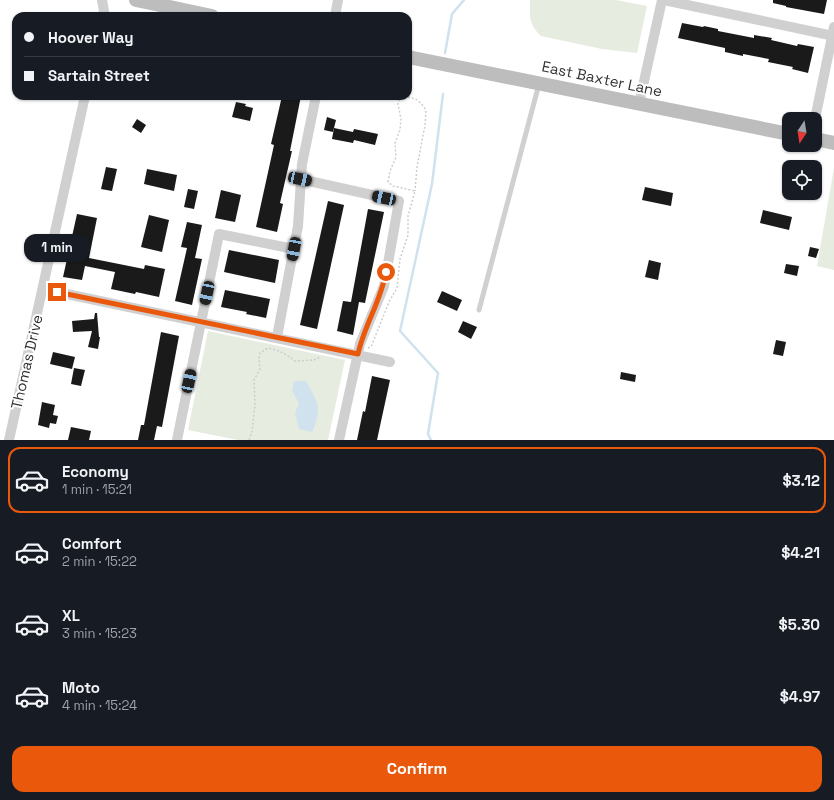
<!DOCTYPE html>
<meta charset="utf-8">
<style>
:root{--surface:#171b24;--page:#20242c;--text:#f1f3f6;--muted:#9ea1a6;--line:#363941;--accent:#ea580c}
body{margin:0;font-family:"Space Grotesk",sans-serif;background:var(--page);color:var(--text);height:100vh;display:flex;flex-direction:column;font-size:15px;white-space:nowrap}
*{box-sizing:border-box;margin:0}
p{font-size:13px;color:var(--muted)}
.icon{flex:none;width:22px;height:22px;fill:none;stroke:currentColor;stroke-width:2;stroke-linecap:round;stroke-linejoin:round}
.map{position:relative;height:440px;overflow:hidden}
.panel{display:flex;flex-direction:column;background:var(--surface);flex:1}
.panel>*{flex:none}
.guide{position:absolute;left:12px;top:12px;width:400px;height:88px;border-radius:12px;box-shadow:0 1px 3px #0004;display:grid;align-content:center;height:88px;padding:0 12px;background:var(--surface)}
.needle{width:26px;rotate:192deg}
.controls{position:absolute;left:782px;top:112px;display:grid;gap:8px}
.controls a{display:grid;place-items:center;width:40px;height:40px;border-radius:8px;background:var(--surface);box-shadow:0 1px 3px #0004;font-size:20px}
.end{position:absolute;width:18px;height:18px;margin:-9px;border:5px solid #ea580c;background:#fff;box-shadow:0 0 0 2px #fff}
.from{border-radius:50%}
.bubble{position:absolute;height:28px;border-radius:12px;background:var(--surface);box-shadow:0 1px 3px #0004;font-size:13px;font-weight:700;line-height:28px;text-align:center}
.car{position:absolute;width:12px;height:24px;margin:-12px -6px;border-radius:5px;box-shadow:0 0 3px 1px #0007;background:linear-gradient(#222 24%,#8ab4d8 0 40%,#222 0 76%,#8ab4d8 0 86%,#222 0)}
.guide b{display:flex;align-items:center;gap:14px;height:38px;font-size:15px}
.guide b+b{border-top:1px solid var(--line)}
.guide i{width:10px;height:10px;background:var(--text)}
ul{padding:7px 0 0;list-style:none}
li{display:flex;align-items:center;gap:12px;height:66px;margin:0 8px 6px;padding:0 4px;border:2px solid transparent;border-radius:12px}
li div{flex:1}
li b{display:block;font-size:15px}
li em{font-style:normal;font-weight:700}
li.on{border-color:var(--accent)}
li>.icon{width:36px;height:36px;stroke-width:1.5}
.button{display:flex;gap:8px;margin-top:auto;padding:8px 12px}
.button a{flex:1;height:46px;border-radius:12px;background:var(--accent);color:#fff;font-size:16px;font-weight:700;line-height:46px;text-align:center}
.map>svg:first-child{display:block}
.green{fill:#e6ecdf}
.water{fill:#cfe2ee}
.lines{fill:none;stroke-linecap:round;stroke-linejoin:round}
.stream{stroke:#cfe2ee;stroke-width:2.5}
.building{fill:#1a1a1a}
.path{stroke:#cdcdcd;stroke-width:1.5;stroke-dasharray:2 2;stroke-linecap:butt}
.service{stroke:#d0d0d0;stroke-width:5}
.minor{stroke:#d0d0d0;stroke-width:10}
.secondary{stroke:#bdbdbd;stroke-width:14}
.route{stroke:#ea580c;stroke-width:5}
.labels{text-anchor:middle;stroke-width:4;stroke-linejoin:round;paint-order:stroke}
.street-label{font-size:15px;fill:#333;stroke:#fff}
</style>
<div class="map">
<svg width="834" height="440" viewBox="0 0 834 440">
<rect width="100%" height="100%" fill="#fff"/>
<!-- green -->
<g class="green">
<path d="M 530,0 L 616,0 L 647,6 L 637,53 L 602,49 L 541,36 C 528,23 530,17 530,0 Z"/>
<path d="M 834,168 L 834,270 L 817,266 Z"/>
<path d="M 208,331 L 345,360 L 328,440 L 238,440 L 188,430 Z"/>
</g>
<!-- water -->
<path class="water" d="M 294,381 L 306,381 C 318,403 323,408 312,432 L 299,429 L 295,413 L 299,403 L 292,391 Z"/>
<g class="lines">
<!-- stream -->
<g class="stream">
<path d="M 445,53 L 452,14 L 464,0"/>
<path d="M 431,440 L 428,434 L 438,373 L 400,331 L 432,184 L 443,94"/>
</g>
</g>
<!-- building -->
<g class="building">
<path d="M 773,0 L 827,0 L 824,14 L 786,7 L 786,6 L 773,3 Z"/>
<path d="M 682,23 L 703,27 L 704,26 L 718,29 L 718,31 L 754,38 L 754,35 L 772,38 L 771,40 L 797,46 L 798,44 L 814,47 L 808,73 L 792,69 L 793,67 L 768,62 L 769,59 L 743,54 L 743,56 L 725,52 L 725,48 L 678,38 Z"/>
<path d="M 282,96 L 301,96 L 290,151 L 292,151 L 280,203 L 283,204 L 277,232 L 256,227 L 274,145 L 271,144 Z"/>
<path d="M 236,102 L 246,104 L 245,106 L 253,108 L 250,121 L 232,117 Z"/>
<path d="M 327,117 L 336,120 L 333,132 L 324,130 Z"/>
<path d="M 137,119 L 146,125 L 141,133 L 132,127 Z"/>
<path d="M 334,128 L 353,132 L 354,129 L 378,134 L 375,145 L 354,140 L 353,143 L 332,139 Z"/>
<path d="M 106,167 L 117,169 L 112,191 L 101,189 Z"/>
<path d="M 147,169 L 177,175 L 174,191 L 144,184 Z"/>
<path d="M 645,187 L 673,193 L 671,206 L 642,200 Z"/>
<path d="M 188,189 L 198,191 L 194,209 L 184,207 Z"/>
<path d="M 221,190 L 241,195 L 235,222 L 215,218 Z"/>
<path d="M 328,201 L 344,205 L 317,329 L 300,325 Z"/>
<path d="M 368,209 L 384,212 L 365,303 L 359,302 L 353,335 L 337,331 L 343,301 L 351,302 Z"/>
<path d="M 763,210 L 792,217 L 789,230 L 760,223 Z"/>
<path d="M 77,214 L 97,218 L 89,258 L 144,269 L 145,265 L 165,269 L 159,297 L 136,292 L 135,294 L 111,289 L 115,272 L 85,266 L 82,280 L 63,277 Z"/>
<path d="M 149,215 L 169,220 L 162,252 L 141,247 Z"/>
<path d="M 187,222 L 202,225 L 195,258 L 202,259 L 192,305 L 175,301 L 187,248 L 181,247 Z"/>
<path d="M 810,247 L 819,249 L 816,258 L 808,256 Z"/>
<path d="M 229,250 L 279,260 L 275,283 L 224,272 Z"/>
<path d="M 649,260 L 661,263 L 658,280 L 645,277 Z"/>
<path d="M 786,264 L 799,266 L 797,276 L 784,273 Z"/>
<path d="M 225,290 L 270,299 L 266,318 L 246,314 L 247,312 L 221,307 Z"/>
<path d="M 442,291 L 462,300 L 457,311 L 437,302 Z"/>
<path d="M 95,313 L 97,313 L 99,337 L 100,337 L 98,349 L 88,347 L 92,331 L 73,332 L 72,321 L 94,319 Z"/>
<path d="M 463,321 L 477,327 L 471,339 L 458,332 Z"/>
<path d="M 161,332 L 179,336 L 162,427 L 157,426 L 154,440 L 138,440 L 141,425 L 144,425 Z"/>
<path d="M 776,340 L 786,342 L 783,356 L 773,354 Z"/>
<path d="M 53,352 L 75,357 L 72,369 L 50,364 Z"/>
<path d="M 74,368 L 85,370 L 81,386 L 71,384 Z"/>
<path d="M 621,372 L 636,375 L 635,382 L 620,379 Z"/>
<path d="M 372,376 L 390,380 L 377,440 L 357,440 L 363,411 L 365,412 Z"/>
<path d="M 42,402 L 55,405 L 53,415 L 58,416 L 56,424 L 50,423 L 49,428 L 38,425 Z"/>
<path d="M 71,427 L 91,431 L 89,440 L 68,440 Z"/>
</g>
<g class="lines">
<!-- path -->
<g class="path">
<path d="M 368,348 L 371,347 L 389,302 L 397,288 L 400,259 L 408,235 L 408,216 L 415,191 L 393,186 L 388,182 L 390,171 L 396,157 L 395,143 L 400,130 L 401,119 L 398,104 L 400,97 C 414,97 418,98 426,110 L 425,125 L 417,167 L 415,191"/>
<path d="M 249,440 L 252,432 L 255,404 L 254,380 L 260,369 L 259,359 L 260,353 L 268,348 C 279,350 286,354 295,361 L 314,360 L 320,357"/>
</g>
<!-- service -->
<path class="service" d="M 479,310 L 539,84"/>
<!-- minor -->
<g class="minor">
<path d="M 102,0 L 104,11 L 103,16"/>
<path d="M 664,0 L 834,36"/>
<path d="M 335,16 L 338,0"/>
<path d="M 639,104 L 662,0"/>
<path d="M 815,119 L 834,27"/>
<path d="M 300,179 L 399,201 L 384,286 L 360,344 L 339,440"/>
<path d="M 43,289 L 390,362"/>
<path d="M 277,337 L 298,226 L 302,164 L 316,96"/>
<path d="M 9,440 L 85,96"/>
<path d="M 177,440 L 219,234 L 294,249"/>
</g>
<!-- secondary -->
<g class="secondary">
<path d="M 136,0 L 212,16"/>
<path d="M 408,57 L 789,134"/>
<path d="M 815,139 L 834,143"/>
</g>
</g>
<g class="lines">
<!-- route -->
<path class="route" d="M 57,292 L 358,354 C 364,326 381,301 386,272"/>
</g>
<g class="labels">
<!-- street labels -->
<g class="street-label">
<text transform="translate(602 79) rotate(12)" y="5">East Baxter Lane</text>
<text transform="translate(27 362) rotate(-77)" y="5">Thomas Drive</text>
</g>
</g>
</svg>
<div class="controls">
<a><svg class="needle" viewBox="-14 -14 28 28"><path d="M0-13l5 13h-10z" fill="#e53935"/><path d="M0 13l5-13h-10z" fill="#9ea1a6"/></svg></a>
<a><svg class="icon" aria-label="locate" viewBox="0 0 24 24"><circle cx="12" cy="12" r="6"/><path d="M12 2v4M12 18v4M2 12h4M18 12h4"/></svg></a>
</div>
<i class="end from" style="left:386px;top:272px"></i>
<i class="end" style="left:57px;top:292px"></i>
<div class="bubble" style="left:24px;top:234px;width:66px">1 min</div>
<i class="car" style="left:300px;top:179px;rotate:102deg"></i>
<i class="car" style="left:384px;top:198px;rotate:282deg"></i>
<i class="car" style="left:294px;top:249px;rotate:191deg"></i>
<i class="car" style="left:207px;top:293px;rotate:192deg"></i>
<i class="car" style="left:189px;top:381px;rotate:12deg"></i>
<div class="guide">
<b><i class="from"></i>Hoover Way</b>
<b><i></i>Sartain Street</b>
</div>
</div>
<section class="panel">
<ul>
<li class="on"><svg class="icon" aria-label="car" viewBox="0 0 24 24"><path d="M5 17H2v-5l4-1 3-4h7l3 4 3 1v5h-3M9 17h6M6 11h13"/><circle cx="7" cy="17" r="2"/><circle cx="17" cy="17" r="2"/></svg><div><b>Economy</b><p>1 min · 15:21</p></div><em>$3.12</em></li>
<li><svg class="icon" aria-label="car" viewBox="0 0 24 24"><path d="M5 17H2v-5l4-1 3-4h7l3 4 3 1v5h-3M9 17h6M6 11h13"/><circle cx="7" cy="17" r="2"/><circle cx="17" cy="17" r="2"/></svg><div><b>Comfort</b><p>2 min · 15:22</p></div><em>$4.21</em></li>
<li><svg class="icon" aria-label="car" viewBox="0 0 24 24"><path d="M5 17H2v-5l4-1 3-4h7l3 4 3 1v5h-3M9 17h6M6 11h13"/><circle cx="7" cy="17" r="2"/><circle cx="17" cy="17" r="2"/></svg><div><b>XL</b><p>3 min · 15:23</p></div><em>$5.30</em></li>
<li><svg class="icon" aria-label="car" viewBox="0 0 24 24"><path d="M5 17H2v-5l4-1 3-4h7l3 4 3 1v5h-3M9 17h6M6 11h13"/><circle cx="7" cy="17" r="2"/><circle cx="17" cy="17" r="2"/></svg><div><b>Moto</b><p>4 min · 15:24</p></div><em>$4.97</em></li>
</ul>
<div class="button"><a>Confirm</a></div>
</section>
